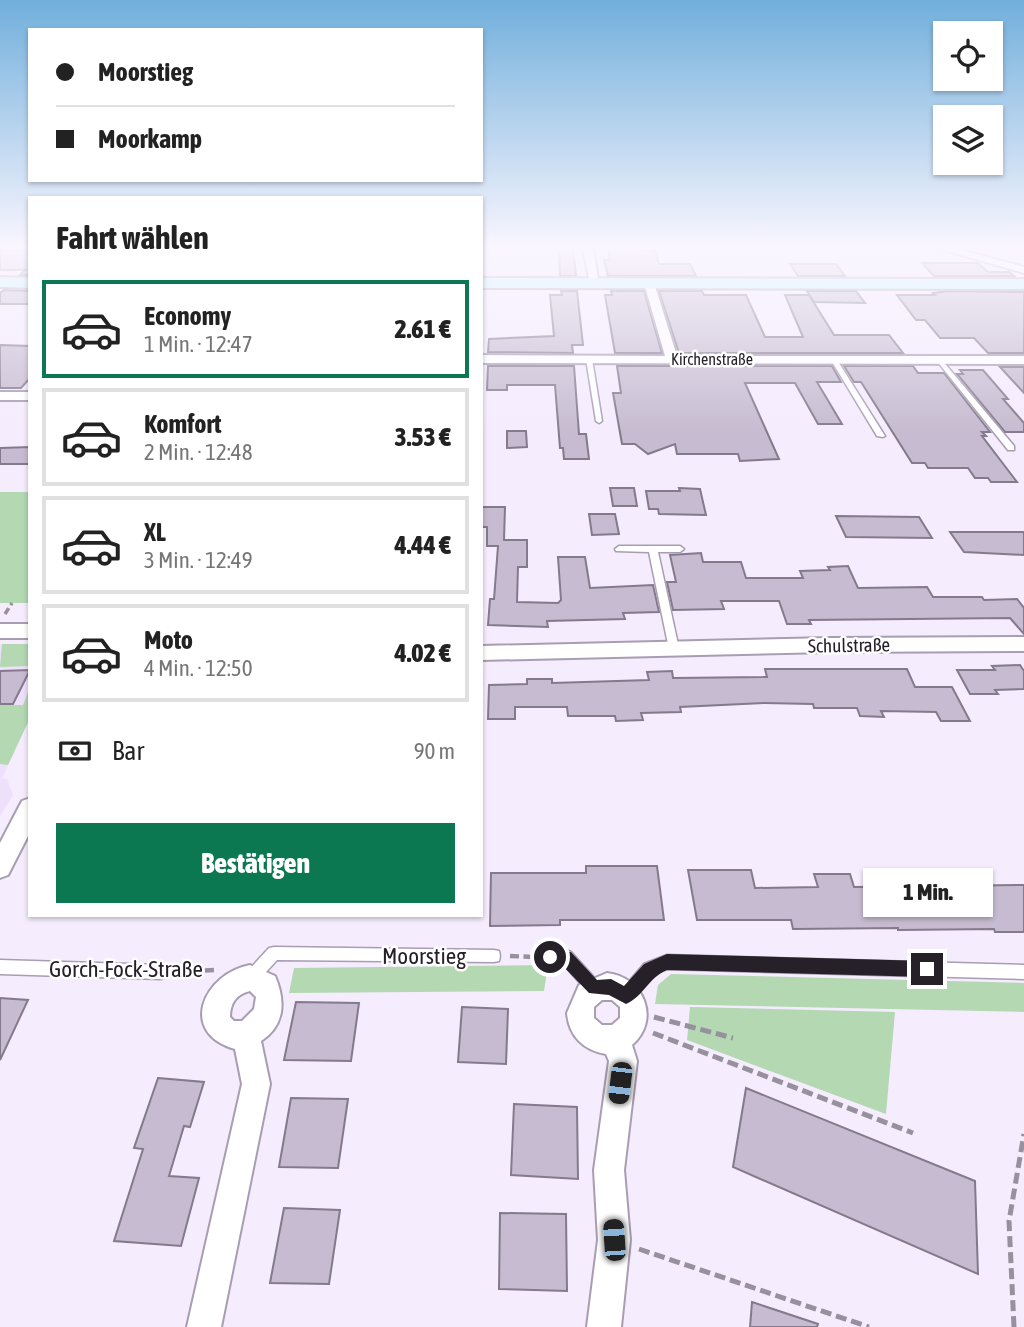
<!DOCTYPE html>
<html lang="de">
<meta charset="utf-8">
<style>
:root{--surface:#fff;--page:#f6f6f6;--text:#222;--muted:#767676;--line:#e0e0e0;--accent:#0c7852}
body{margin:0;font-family:"Asap Condensed",sans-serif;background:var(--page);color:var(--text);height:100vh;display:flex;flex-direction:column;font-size:26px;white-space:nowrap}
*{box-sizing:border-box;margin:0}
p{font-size:23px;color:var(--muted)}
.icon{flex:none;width:38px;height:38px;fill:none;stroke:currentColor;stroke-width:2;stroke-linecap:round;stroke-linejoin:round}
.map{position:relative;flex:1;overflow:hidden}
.sheet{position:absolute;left:28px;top:196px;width:455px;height:721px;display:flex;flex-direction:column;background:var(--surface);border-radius:0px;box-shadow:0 2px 5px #0004}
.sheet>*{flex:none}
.guide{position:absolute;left:28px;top:28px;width:455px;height:154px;border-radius:0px;box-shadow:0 2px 5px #0004;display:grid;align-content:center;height:154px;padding:0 28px;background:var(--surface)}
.buttons{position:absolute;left:933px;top:21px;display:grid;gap:14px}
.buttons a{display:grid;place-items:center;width:70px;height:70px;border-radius:0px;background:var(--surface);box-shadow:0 2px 5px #0004;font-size:35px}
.end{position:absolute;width:32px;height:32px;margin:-16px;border:9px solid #262129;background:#fff;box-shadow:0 0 0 4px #fff}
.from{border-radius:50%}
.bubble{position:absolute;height:49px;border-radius:0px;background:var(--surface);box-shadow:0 2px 5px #0004;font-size:23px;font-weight:800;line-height:49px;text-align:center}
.car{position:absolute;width:21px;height:42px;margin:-21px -10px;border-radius:9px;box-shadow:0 0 5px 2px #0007;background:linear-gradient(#222 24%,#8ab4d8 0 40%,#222 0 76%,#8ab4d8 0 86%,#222 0)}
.guide b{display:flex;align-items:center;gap:24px;height:66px;font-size:26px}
.guide b+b{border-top:2px solid var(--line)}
.guide i{width:18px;height:18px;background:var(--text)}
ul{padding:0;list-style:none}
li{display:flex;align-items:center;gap:21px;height:98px;margin:0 14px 10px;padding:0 14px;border:4px solid var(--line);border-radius:0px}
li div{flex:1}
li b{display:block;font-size:26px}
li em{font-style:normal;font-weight:800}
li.current{border-color:var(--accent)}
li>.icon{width:63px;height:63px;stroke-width:1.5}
h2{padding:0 28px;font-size:32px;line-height:84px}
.pay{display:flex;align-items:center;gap:18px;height:77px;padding:0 28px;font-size:26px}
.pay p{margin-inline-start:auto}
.primary-button{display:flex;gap:14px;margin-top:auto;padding:14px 28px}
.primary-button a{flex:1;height:80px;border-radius:0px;background:var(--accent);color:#fff;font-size:28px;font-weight:800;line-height:80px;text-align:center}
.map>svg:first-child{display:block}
.built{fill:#eedffb}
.green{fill:#b3d8b2}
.building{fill:#c6bbd0;stroke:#847a8d;stroke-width:2}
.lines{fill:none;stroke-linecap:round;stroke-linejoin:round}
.lane-casing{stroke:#a89db1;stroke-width:3}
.street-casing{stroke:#a89db1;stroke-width:4}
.secondary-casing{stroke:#a89db1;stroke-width:4}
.path-far2{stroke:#97909d;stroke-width:3.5;stroke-dasharray:7 3.5;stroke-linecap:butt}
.path-far1{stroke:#97909d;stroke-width:4.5;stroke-dasharray:9 4.5;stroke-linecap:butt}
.path{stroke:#97909d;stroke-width:5;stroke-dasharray:11 5;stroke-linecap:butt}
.lane{fill:#fff;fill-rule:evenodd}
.street{fill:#fff;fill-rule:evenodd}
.secondary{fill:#bdf9fa;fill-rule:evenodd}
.route{fill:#262129}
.labels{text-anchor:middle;stroke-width:5;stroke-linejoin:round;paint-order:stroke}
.far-street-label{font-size:16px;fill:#262129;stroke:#fff}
.street-label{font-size:19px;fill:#262129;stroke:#fff}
.near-street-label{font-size:23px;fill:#262129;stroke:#fff}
</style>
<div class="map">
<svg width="1024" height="1327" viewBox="0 0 1024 1327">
<rect width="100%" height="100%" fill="#f5ecfe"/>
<!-- built -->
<path class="built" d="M 0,644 L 30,644 L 30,718 L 2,778 L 7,779 L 13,795 L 0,816 Z"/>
<!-- green -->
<g class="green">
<rect x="0" y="492" width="30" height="111"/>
<path d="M 2,644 L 30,644 L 30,666 L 0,667 Z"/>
<path d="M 30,688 L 30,718 L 8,765 L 0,764 L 0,705 L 23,705 Z"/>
<path d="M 548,965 L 544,991 L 289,993 L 294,968 Z"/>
<path d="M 671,974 L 1024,983 L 1024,1012 L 655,1004 L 658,985 Z"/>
<path d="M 690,1007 L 895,1012 L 886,1114 L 687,1040 Z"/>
</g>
<!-- building -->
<g class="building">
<path d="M 559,248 L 573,248 L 576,276 L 560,276 Z"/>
<path d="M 608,248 L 655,251 L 659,264 L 690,264 L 696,276 L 608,276 L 604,260 L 610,260 Z"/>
<path d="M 0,250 L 30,250 L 30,275 L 20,275 L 25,270 L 0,270 Z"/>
<path d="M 922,263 L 978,263 L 988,272 L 1009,272 L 1014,276 L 934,276 Z"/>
<path d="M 790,264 L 836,264 L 845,276 L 798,276 Z"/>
<path d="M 4,290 L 30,291 L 30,304 L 0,304 L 0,293 Z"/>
<path d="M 561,291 L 577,291 L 583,345 L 572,345 L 573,353 L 488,352 L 489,339 L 554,336 L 550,295 L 562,295 Z"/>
<path d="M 611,291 L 644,291 L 662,353 L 615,353 L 605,295 L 612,295 Z"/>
<path d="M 659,291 L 702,291 L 704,295 L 746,295 L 765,337 L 803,337 L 785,295 L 809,295 L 834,335 L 889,335 L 903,353 L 679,353 Z"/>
<path d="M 807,291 L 856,291 L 865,303 L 814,302 Z"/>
<path d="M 949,291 L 1024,292 L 1024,353 L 988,353 L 974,338 L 940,338 L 925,320 L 916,320 L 897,295 L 935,295 L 933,293 Z"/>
<path d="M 0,345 L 30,346 L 30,378 L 21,388 L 0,388 Z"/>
<path d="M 488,366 L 574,366 L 579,434 L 586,434 L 589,459 L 564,459 L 563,448 L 560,448 L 555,385 L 507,385 L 507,390 L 487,390 Z"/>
<path d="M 617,366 L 832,366 L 841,382 L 817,382 L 842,424 L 818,424 L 795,383 L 745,383 L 779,459 L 740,461 L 738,454 L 677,454 L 675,444 L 648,454 L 635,444 L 622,444 L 613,393 L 621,393 Z"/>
<path d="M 844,366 L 913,366 L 918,373 L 944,373 L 990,432 L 982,432 L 986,436 L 982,436 L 1017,482 L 991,482 L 988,478 L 975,478 L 968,468 L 928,468 L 925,463 L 912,463 L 861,382 L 854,382 Z"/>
<path d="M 1000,367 L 1024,367 L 1024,393 Z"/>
<path d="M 960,370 L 983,370 L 1008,399 L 1003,399 L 1024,423 L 1024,432 L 1005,432 L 957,374 L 963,374 Z"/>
<path d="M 507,431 L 526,431 L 527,447 L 507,448 Z"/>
<path d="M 30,447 L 30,464 L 0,464 L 0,448 Z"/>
<path d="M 610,488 L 634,488 L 637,506 L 613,506 Z"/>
<path d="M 679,488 L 700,489 L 706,515 L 659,514 L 658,509 L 649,509 L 646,491 L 680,491 Z"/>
<path d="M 481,507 L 505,507 L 504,540 L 527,540 L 527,567 L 518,567 L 517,602 L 558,603 L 561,600 L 558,557 L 585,557 L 590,588 L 653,585 L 659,612 L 623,613 L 625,619 L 547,621 L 548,627 L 488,625 L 490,599 L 494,599 L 498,546 L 487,546 L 487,527 L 481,527 Z"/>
<path d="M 589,514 L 615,514 L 619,534 L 592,535 Z"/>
<path d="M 836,516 L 919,517 L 932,538 L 846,537 Z"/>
<path d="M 950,532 L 1024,532 L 1024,555 L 964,552 Z"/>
<path d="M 701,553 L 703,562 L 741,562 L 746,578 L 803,578 L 800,571 L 830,570 L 828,567 L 848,566 L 858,588 L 927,587 L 933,597 L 982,597 L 984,600 L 1017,599 L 1024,608 L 1024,634 L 1010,618 L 809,620 L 811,624 L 787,624 L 779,601 L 721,601 L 724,609 L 673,610 L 667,582 L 676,582 L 670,555 Z"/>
<path d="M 1020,665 L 1024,671 L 1024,689 L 995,690 L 998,694 L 970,694 L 957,670 L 995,670 L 992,666 Z"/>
<path d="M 765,669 L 907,669 L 915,687 L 952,687 L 970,721 L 941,721 L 936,712 L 881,711 L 884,717 L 860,716 L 857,708 L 814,708 L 813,704 L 764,703 L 680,707 L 681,712 L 641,713 L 643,720 L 616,721 L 615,716 L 568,716 L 567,707 L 515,707 L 515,719 L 488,719 L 489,685 L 527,684 L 527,679 L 552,679 L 552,683 L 649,680 L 647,672 L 672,671 L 673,678 L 767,677 Z"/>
<path d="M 0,671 L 30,670 L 13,704 L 0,704 Z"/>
<path d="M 586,866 L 657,866 L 664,920 L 560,920 L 560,925 L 490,926 L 491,873 L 586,873 Z"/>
<path d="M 688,870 L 751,870 L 755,888 L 818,887 L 814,874 L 850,874 L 854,887 L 1024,885 L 1024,932 L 995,932 L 994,929 L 898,930 L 898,928 L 793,929 L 791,920 L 697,920 Z"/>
<path d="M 0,998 L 28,1000 L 0,1060 Z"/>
<path d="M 296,1002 L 359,1003 L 351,1061 L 284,1060 Z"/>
<path d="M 462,1007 L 508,1009 L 506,1064 L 458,1062 Z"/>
<path d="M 158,1078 L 204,1082 L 190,1127 L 184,1126 L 169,1176 L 199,1178 L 181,1246 L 114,1241 L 143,1149 L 134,1148 Z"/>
<path d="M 746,1088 L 975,1181 L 978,1274 L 733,1167 Z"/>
<path d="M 291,1098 L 348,1099 L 338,1168 L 279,1167 Z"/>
<path d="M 514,1104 L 577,1107 L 578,1179 L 511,1175 Z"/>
<path d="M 284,1208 L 340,1210 L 329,1284 L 270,1283 Z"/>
<path d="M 500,1213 L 566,1214 L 567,1291 L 499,1289 Z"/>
<path d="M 752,1302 L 818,1324 L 817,1327 L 750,1327 Z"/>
</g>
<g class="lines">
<defs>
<g id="lane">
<path d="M 589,357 L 592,359 L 602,421 L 599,423 L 596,421 L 586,359 Z"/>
<path d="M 834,358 L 837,360 L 885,436 L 883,437 L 877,436 L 831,360 Z"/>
<path d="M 937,359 L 941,359 L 1014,446 L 1014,450 L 1008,450 L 937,361 Z"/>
<path d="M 619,546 L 680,546 L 684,549 L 680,552 L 658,552 L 679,649 L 677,651 L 674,653 L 669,649 L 649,552 L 616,551 L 615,549 Z"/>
<path d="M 274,947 L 494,950 L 499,951 L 500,956 L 499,961 L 494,962 L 277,960 L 256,983 L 251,985 L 246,983 L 244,978 L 246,973 L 269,948 Z"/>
<path d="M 550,950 L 566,950 L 571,952 L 599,983 L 601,988 L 599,993 L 594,995 L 589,993 L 563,964 L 550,964 L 545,962 L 543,957 L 545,952 Z"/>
<path d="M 667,955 L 1024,965 L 1024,979 L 667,969 L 654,974 L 631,1001 L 626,1003 L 621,1001 L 619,996 L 621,991 L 644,964 Z"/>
<path d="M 0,960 L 161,965 L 166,967 L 168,972 L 166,977 L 161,979 L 0,974 Z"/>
</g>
<g id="street">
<path d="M 583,248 L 593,248 L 599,285 L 590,283 Z"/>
<path d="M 937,248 L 954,248 L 1024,267 L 1024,273 Z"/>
<path d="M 649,280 L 654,283 L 677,356 L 1024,356 L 1024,364 L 481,363 L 481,355 L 665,356 L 644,283 Z"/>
<rect x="0" y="392" width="30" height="8"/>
<rect x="0" y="624" width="30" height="14"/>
<path d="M 1024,637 L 1024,651 L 831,652 L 481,660 L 481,646 L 831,638 Z"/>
<path d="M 30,798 L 30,832 L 8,875 L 0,878 L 0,843 L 22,801 Z"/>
<path d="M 250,965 L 275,976 C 285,999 286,1025 261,1041 L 270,1084 L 221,1327 L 187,1327 L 242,1084 L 235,1049 C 178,1033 203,974 250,965 ZM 250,991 L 256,997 L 254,1009 L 242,1021 L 234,1021 L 230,1017 C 230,1004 236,994 250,991 Z"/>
<path d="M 607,973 C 644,977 661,1020 632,1045 L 637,1061 L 624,1170 L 630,1240 L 621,1327 L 587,1327 L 598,1240 L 594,1170 L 609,1061 L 606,1054 C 583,1050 569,1036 567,1013 L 579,985 ZM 602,1000 L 612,1000 L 620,1007 L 620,1018 L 612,1025 L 602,1025 L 594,1018 L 594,1007 Z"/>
</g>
<g id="secondary">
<path d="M 0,277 L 30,278 L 30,288 L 0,287 Z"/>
<path d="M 481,278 L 1024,279 L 1024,289 L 481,288 Z"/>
</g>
</defs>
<!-- lane casing -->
<use href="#lane" class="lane-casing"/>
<!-- street casing -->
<use href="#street" class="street-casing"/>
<!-- secondary casing -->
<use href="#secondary" class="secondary-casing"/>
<!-- path-far2 -->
<path class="path-far2" d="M 5,614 L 12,603"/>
<!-- path-far1 -->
<g class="path-far1">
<path d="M 510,956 L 534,957"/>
<path d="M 178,972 L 215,970"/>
</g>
<!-- path -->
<g class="path">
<path d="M 654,1017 L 733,1038"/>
<path d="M 653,1033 L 913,1133"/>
<path d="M 639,1249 L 869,1327"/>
<path d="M 1014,1327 L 1009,1221 L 1024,1134"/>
</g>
<!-- lane -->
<use href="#lane" class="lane"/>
<!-- street -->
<use href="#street" class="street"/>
<!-- secondary -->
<use href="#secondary" class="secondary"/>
</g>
<!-- sky -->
<linearGradient id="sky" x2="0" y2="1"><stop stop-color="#71afdc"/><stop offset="0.57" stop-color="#faf6ff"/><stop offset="1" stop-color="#faf6ff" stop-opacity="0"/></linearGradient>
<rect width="1024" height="434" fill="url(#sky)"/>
<!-- route -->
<path class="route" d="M 550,949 L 571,952 L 597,980 L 611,979 L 624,986 L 644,964 L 667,954 L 927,961 L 932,964 L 934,969 L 932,975 L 927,977 L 667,970 C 649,977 643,997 626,1004 L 609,995 L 589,993 L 562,965 L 545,962 L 543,957 L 545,951 Z"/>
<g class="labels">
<!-- far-street labels -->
<g class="far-street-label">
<text x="712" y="365">Kirchenstraße</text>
</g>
<!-- street labels -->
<g class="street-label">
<text transform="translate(849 645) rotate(-1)" y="7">Schulstraße</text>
</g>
<!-- near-street labels -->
<g class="near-street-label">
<text x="424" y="964">Moorstieg</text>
<text x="126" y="977">Gorch-Fock-Straße</text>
</g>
</g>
</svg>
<div class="buttons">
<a><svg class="icon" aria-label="locate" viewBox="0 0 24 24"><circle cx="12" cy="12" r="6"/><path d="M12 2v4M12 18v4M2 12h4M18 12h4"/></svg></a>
<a><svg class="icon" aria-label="layers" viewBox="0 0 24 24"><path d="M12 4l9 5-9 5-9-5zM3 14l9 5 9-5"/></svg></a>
</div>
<i class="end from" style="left:550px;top:957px"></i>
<i class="end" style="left:927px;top:969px"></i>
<div class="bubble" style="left:863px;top:868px;width:130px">1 Min.</div>
<i class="car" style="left:620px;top:1083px;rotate:187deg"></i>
<i class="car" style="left:614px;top:1240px;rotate:356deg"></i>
<div class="guide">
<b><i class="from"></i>Moorstieg</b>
<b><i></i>Moorkamp</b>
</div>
<section class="sheet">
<h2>Fahrt wählen</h2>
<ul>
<li class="current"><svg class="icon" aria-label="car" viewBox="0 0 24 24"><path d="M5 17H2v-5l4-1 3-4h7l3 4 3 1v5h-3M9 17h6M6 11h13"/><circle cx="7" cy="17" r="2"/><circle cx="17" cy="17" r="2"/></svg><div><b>Economy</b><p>1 Min. · 12:47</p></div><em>2.61 €</em></li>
<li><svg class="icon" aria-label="car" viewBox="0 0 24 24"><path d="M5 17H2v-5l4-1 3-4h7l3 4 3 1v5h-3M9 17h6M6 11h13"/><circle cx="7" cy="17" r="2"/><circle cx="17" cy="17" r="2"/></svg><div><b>Komfort</b><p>2 Min. · 12:48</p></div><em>3.53 €</em></li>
<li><svg class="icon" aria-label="car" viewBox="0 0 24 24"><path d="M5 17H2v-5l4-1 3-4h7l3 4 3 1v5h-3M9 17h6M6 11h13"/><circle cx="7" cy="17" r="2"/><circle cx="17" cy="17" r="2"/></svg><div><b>XL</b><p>3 Min. · 12:49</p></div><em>4.44 €</em></li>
<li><svg class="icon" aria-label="car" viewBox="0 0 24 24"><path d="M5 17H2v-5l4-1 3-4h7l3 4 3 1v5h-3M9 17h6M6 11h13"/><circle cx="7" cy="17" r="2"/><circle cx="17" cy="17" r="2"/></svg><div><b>Moto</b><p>4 Min. · 12:50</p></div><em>4.02 €</em></li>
</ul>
<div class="pay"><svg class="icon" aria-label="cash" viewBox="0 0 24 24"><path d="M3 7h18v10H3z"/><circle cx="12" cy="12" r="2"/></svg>Bar<p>90 m</p></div>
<div class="primary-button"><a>Bestätigen</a></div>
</section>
</div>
